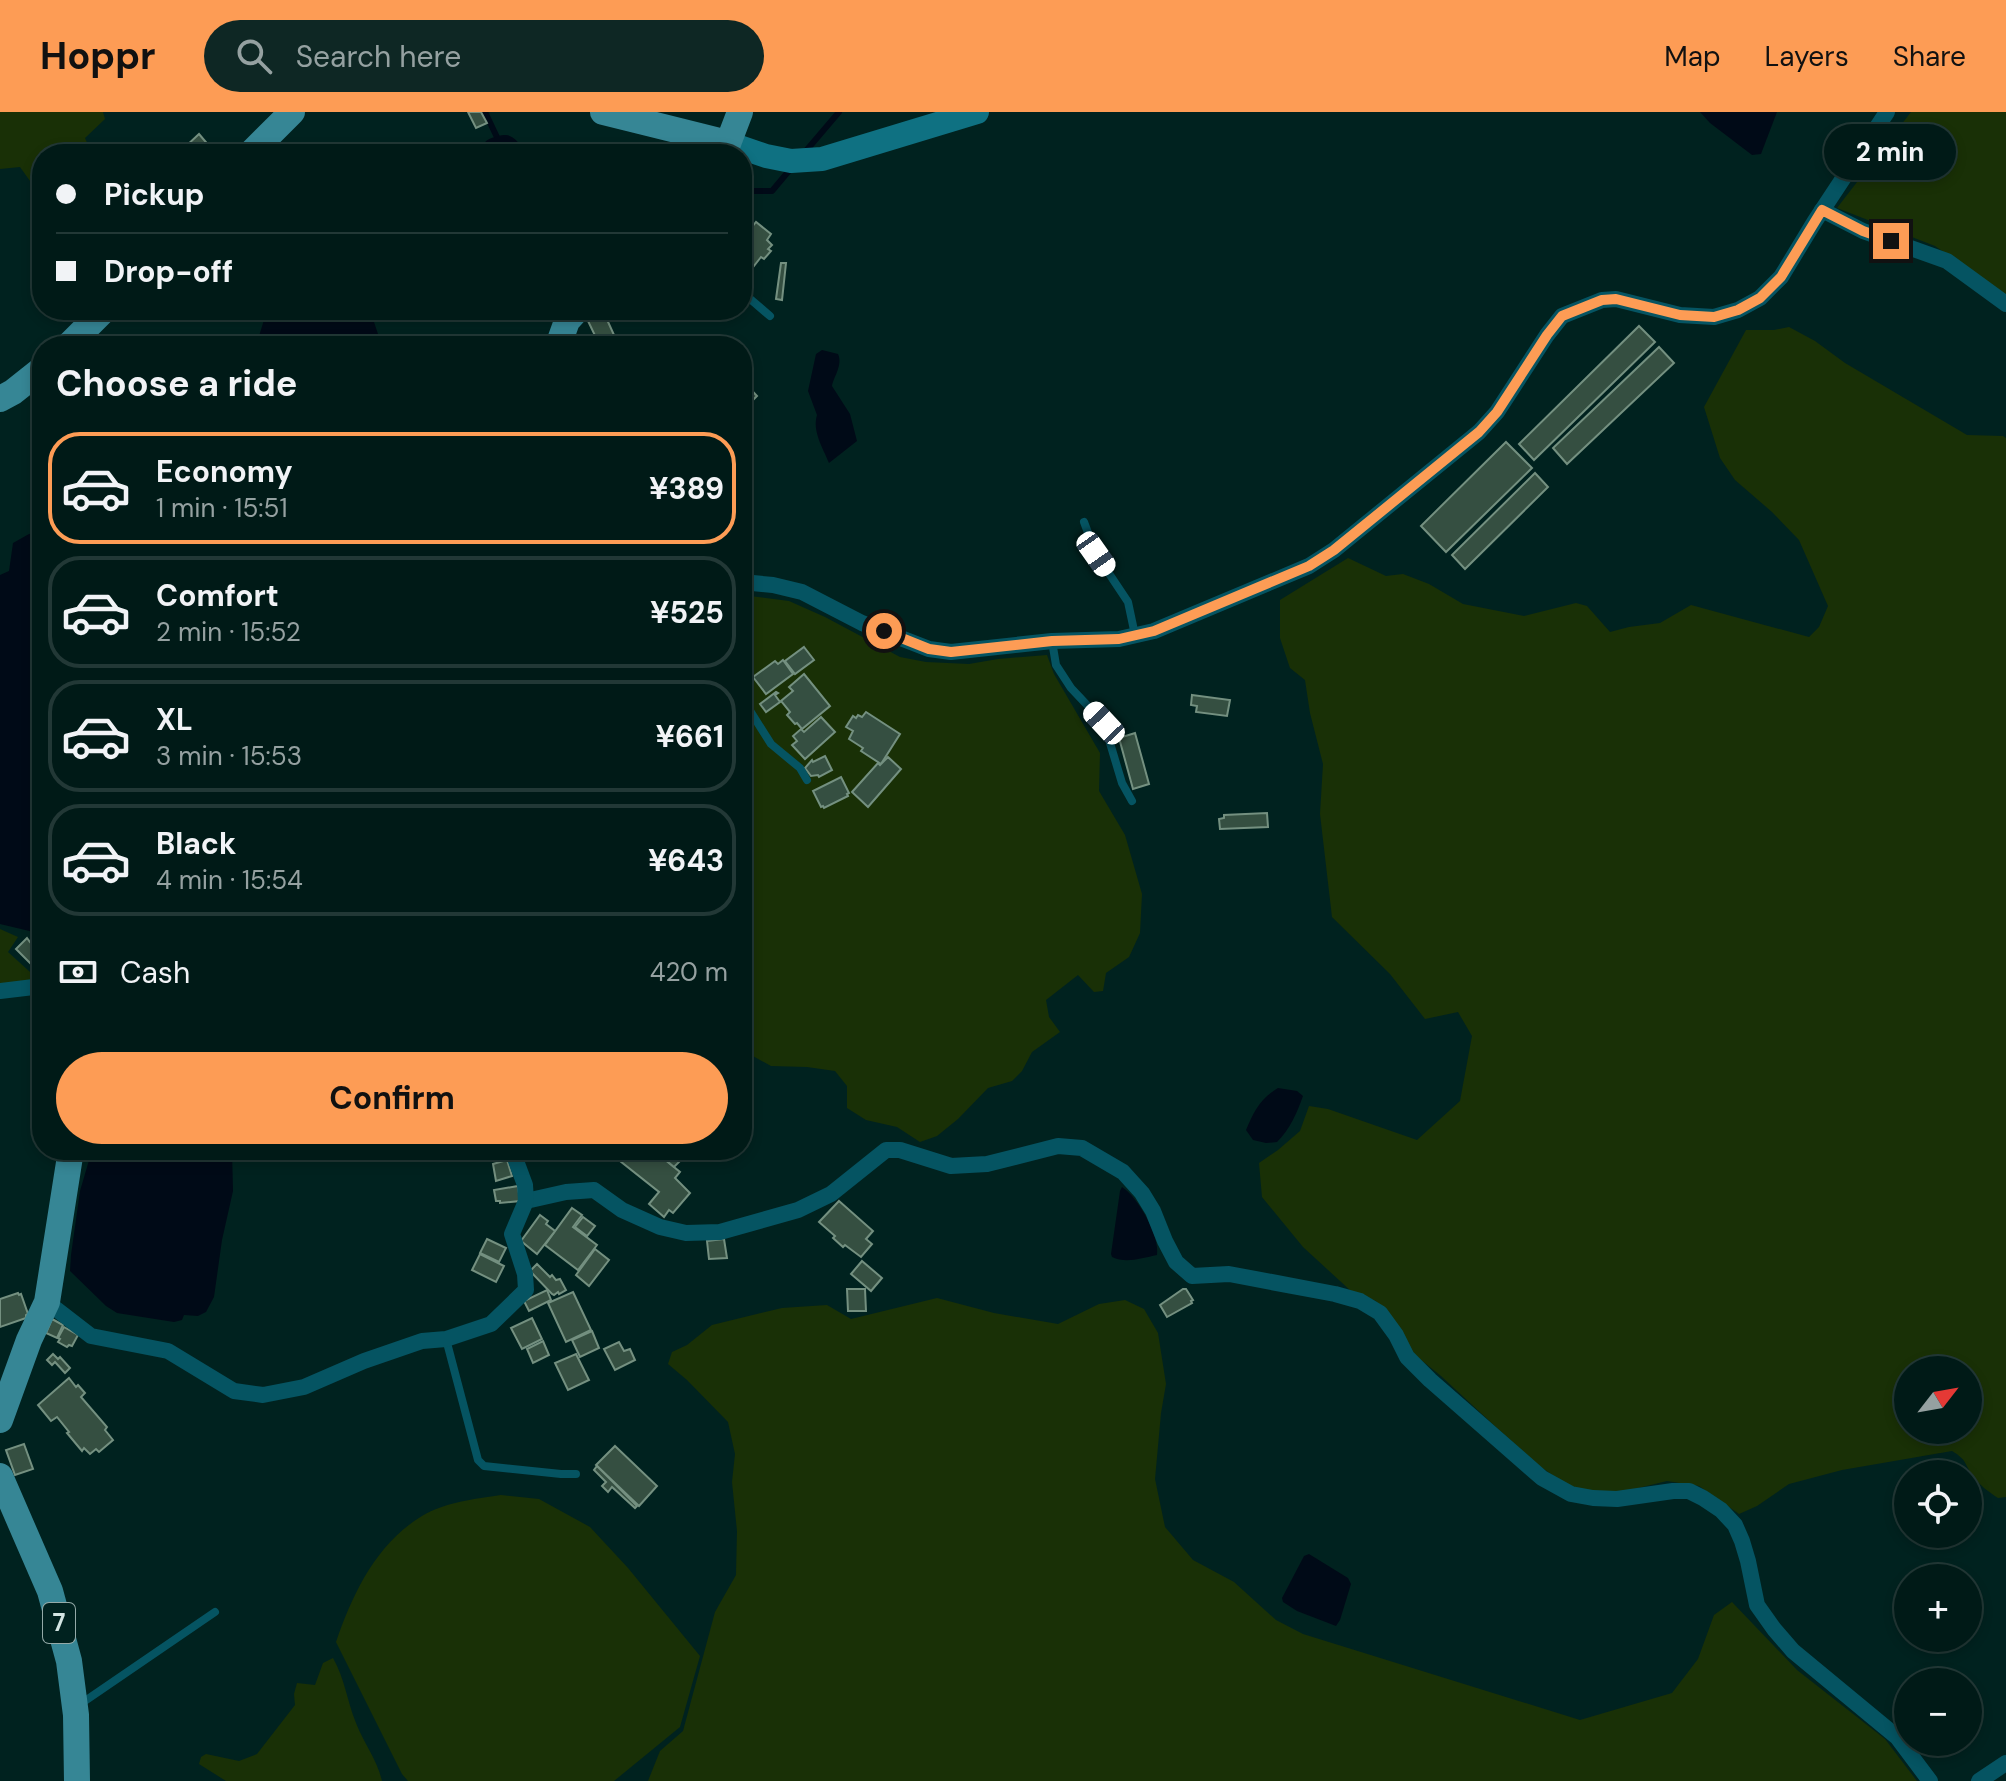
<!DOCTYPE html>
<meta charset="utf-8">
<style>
:root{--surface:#001a17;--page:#0e2724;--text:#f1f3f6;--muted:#95a1a1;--line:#223836;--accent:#fd9c55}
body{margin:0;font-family:"DM Sans",sans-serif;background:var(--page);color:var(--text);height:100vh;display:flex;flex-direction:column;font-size:30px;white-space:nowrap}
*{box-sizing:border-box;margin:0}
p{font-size:26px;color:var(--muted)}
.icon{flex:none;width:44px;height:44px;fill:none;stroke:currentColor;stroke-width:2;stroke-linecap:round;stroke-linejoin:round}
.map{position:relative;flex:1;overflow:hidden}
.panel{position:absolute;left:32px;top:224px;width:720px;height:824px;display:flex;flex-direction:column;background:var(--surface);border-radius:32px;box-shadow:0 4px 12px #0003,0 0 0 2px var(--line)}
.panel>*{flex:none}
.banner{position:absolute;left:32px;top:32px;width:720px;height:176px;border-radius:32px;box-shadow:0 4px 12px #0003,0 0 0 2px var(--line);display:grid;align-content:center;height:176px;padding:0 24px;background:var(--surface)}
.needle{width:52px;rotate:59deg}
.buttons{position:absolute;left:1894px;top:1244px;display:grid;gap:16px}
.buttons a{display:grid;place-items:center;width:88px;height:88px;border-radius:50%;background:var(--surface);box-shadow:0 4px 12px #0003,0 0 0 2px var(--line);font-size:40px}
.end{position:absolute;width:36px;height:36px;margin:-18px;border:10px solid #fd9c55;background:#111;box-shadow:0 0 0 4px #111}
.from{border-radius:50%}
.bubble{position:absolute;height:56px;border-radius:28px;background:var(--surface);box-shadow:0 4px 12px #0003,0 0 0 2px var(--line);font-size:26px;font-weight:700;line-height:56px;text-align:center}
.car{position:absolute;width:24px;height:48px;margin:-24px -12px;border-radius:10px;box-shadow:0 0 6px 2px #0007;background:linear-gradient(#fff 24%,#345 0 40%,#fff 0 76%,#345 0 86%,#fff 0)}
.banner b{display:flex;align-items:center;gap:28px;height:76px;font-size:30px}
.banner b+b{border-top:2px solid var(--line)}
.banner i{width:20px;height:20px;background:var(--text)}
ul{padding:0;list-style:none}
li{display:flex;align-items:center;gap:24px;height:112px;margin:0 16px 12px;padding:0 8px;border:4px solid var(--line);border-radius:32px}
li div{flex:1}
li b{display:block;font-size:30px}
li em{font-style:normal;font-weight:700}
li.on{border-color:var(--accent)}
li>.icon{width:72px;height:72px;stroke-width:1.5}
h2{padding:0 24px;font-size:36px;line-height:96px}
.pay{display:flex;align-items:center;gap:20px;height:88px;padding:0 24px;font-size:30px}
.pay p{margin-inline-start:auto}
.button{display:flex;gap:16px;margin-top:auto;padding:16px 24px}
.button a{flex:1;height:92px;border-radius:48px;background:var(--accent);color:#111;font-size:32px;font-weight:700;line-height:92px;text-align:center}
header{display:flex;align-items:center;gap:48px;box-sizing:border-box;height:112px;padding:0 40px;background:var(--accent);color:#111}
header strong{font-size:38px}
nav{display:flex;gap:44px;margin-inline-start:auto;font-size:28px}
.search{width:560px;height:72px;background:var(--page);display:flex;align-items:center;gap:20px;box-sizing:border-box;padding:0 28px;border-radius:44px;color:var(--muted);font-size:30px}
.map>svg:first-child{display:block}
.green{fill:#193006;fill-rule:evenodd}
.water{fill:#000a17}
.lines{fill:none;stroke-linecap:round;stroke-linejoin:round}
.stream{stroke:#000a17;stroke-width:6}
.river{stroke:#000a17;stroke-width:34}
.building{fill:#354f41;stroke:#749080;stroke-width:2}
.lane{stroke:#055462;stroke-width:8}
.street{stroke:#055462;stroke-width:16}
.secondary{stroke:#0f7182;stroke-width:24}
.primary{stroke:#368695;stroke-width:26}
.route{stroke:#fd9c55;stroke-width:10}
.labels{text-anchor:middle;stroke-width:6;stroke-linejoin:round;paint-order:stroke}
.shield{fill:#00221f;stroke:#94aaa8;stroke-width:2}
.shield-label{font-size:24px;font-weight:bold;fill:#d3e5e3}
</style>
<header>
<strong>Hoppr</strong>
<div class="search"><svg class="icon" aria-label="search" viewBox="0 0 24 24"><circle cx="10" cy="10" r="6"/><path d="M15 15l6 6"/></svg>Search here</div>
<nav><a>Map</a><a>Layers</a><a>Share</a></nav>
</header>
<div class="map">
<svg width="2006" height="1669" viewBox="0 0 2006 1669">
<rect width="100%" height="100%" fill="#00221f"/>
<!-- green -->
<g class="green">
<path d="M 0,0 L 103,0 L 105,7 L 85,26 L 92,42 L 42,42 L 42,76 L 30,69 L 20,55 L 0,57 Z"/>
<path d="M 1911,0 L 2006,0 L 2006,183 L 1935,134 L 1837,96 Z"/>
<path d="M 1789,215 L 1815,229 L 1845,251 L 1967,323 L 2003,324 L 2006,326 L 2006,1385 L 1998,1386 C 1989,1380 1979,1373 1973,1364 C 1963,1350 1968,1349 1952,1339 L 1842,1358 L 1789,1372 L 1757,1394 L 1739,1402 L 1699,1374 L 1667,1369 L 1614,1382 L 1574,1378 L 1541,1355 L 1497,1316 L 1441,1264 L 1415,1243 L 1376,1189 L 1352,1180 L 1303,1135 L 1262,1085 L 1259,1051 L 1278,1038 L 1300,1019 L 1309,994 L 1328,997 L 1417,1028 L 1460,989 L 1472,924 L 1458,900 L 1425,907 L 1390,862 L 1332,805 L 1320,702 L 1323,652 L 1310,601 L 1305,568 L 1290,556 L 1280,526 L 1280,488 L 1348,446 L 1386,464 L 1403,462 L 1429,472 L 1463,492 L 1524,504 L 1576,491 L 1587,494 L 1610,520 L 1629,515 L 1660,511 L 1691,493 L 1809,525 L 1819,515 L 1828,494 L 1799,428 L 1772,400 L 1735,368 L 1720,346 L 1704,295 L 1746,218 L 1774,218 ZM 1908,1258 L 1968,1258 L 1968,1318 L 1908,1318 Z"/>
<path d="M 742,483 L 789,489 L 825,505 L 900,545 L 926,550 L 969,552 L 998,547 L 1047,543 L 1054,562 L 1100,641 L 1099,679 L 1125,723 L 1142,782 L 1140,821 L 1129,845 L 1106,861 L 1103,879 L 1094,880 L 1078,863 L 1046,888 L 1049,905 L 1060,920 L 1032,940 L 1022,959 L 1012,969 L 988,976 L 958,1007 L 937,1024 L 920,1030 L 897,1015 L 866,1008 L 847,996 L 847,974 L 835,959 L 807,955 L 771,954 L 742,938 Z"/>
<path d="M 0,817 L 18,825 L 8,840 L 40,869 L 0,872 Z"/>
<path d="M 937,1186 L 994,1201 L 1058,1212 L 1099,1192 L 1125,1188 L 1144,1197 L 1158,1221 L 1166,1272 L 1161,1301 L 1155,1367 L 1165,1415 L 1193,1448 L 1234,1470 L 1276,1508 L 1303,1522 L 1580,1608 L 1672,1581 L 1698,1547 L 1714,1503 L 1732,1490 L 1797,1558 L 1885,1627 L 1917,1669 L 648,1669 L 660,1639 L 683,1619 L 715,1500 L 736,1463 L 737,1419 L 732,1370 L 735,1342 L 728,1310 L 687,1268 L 668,1252 L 672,1240 L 687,1233 L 712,1213 L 782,1196 L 827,1193 L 851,1207 Z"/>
<path d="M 501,1383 L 539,1387 L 590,1415 L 628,1456 L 700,1544 L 680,1615 L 614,1669 L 408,1669 L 402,1662 L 336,1530 C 353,1481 376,1432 422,1404 C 445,1390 475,1387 501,1383 Z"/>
<path d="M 333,1546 C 345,1567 347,1589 356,1611 C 364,1632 377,1647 382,1669 L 226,1669 L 199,1652 L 201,1645 L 206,1642 L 239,1649 L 257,1642 L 295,1593 L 294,1582 L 297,1571 L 315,1573 L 323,1551 Z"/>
</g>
<!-- water -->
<g class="water">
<path d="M 1700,0 L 1777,0 L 1761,42 L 1752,43 L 1710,11 Z"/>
<path d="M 267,198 L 370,198 L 379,225 L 380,234 L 256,234 Z"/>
<path d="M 822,238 L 838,242 C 843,253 834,264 832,274 L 850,302 L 857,329 L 829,351 C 823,336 812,319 817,303 L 808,279 L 816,242 Z"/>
<path d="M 42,420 L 42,822 L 0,812 L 0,463 L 9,459 L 13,431 L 29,422 Z"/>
<path d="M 1278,976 L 1297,979 L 1303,984 C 1297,1001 1290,1017 1277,1030 L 1266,1031 L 1253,1028 L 1246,1018 C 1254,999 1260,987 1278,976 Z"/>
<path d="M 92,1038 L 232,1038 L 233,1079 L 222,1128 L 214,1185 L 206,1200 L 198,1204 L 184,1203 L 182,1208 L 174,1210 L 117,1201 L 106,1194 L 70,1159 L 71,1143 L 80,1079 Z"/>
<path d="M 1122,1075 C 1138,1085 1160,1124 1157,1143 C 1142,1146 1126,1152 1112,1145 L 1111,1142 L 1120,1079 Z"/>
<path d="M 1309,1442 L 1348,1466 L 1351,1472 L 1340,1508 L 1336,1514 L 1297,1499 L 1283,1490 L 1282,1486 L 1304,1444 Z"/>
</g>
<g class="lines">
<!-- stream -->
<g class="stream">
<path d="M 485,0 L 504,40 L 510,42"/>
<path d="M 805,40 L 839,0"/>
<path d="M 742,79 L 772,79 L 793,54"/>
</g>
<!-- river -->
<path class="river" d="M 497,42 L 504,40"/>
</g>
<!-- building -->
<g class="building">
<path d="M 468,0 L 481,0 L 487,11 L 476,16 Z"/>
<path d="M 199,22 L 216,42 L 191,42 L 185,35 Z"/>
<path d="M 742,108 L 752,115 L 756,110 L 771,122 L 767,128 L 772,133 L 768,137 L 771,139 L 764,147 L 761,145 L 750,159 L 742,152 Z"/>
<path d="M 781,151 L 786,151 L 782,188 L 776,187 Z"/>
<path d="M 604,201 L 619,234 L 600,234 L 588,209 Z"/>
<path d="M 1639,214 L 1655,230 L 1534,348 L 1519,332 Z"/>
<path d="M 1659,235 L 1674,251 L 1567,352 L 1553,336 Z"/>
<path d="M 742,268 L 757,284 L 745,296 L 742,293 Z"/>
<path d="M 1506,330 L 1532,356 L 1446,440 L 1421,414 Z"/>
<path d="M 1535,361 L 1548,375 L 1465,457 L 1452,443 Z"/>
<path d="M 804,535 L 814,548 L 795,562 L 785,549 Z"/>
<path d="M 783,548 L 793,562 L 766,582 L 753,565 L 775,549 L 778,552 Z"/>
<path d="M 804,562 L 830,594 L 802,617 L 797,611 L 795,612 L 787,603 L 790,600 L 781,589 L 793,579 L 789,575 Z"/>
<path d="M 776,580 L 778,581 L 775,583 L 780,590 L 766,600 L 760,592 Z"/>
<path d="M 1192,583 L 1230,588 L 1227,604 L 1196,600 L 1197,594 L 1191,593 Z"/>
<path d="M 866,600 L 900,622 L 881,652 L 861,639 L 863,636 L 849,627 L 853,619 L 846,615 L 853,604 L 856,606 L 858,603 L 862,605 Z"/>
<path d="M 821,605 L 835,620 L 805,647 L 792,633 L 797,629 L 793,624 L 801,617 L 804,620 Z"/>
<path d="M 1135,621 L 1149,672 L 1133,677 L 1119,626 Z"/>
<path d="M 825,644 L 832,658 L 819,665 L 818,663 L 811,664 L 805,656 L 812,648 L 813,650 Z"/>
<path d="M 888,645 L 901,657 L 868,695 L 852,680 L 878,651 L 880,653 Z"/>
<path d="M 841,665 L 849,681 L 847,682 L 848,684 L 824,696 L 823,694 L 821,695 L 813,679 Z"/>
<path d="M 1267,701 L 1268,715 L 1220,717 L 1219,707 L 1224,706 L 1224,703 Z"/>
<path d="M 27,826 L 30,830 L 34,829 L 42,837 L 42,863 L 16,837 Z"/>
<path d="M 620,1038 L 653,1038 L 680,1060 L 675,1066 L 690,1081 L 673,1101 L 669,1098 L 664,1105 L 649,1092 L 659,1080 L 615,1045 Z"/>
<path d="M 654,1038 L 669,1038 L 679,1046 L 680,1049 L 674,1055 Z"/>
<path d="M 507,1048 L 512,1064 L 496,1069 L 493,1052 Z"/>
<path d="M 518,1074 L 520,1089 L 500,1091 L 500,1089 L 496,1089 L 494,1078 Z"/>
<path d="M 839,1089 L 873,1119 L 866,1127 L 872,1132 L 861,1145 L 845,1133 L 843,1135 L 833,1126 L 835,1124 L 819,1110 Z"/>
<path d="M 572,1096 L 582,1103 L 573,1115 L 597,1133 L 578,1158 L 545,1133 Z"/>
<path d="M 540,1103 L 548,1109 L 546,1112 L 555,1119 L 537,1142 L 521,1129 Z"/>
<path d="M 583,1105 L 595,1114 L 587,1124 L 575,1115 Z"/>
<path d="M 487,1127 L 506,1136 L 499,1150 L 480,1141 Z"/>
<path d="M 724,1127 L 727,1146 L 709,1147 L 707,1129 Z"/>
<path d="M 595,1137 L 609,1148 L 589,1174 L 576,1163 Z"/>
<path d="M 480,1142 L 504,1154 L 496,1170 L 472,1158 Z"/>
<path d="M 862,1149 L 882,1166 L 871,1179 L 851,1162 Z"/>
<path d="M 537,1152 L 550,1165 L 552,1163 L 556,1168 L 560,1167 L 566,1178 L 559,1182 L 558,1180 L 554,1183 L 552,1182 L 530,1159 Z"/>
<path d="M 847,1177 L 865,1177 L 866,1199 L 848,1199 Z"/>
<path d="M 1183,1177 L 1186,1177 L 1193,1188 L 1191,1189 L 1192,1191 L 1167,1205 L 1160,1193 Z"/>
<path d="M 547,1178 L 551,1188 L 529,1199 L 524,1189 Z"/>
<path d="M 573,1180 L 591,1218 L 566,1230 L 548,1191 Z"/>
<path d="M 18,1181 L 19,1183 L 21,1182 L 28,1202 L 26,1203 L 26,1206 L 0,1215 L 0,1187 Z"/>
<path d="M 532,1206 L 542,1227 L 522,1237 L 511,1216 Z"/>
<path d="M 52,1207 L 63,1213 L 57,1226 L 46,1221 Z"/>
<path d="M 64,1215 L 78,1223 L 72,1234 L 69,1233 L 67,1235 L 58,1230 L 60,1227 L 58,1226 Z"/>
<path d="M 592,1219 L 599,1236 L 580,1245 L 572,1228 Z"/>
<path d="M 543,1229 L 549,1243 L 533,1251 L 527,1237 Z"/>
<path d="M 619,1230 L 624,1239 L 630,1237 L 635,1248 L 615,1258 L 604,1237 Z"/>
<path d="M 53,1242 L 58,1247 L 60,1245 L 70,1256 L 65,1261 L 55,1250 L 52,1253 L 47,1248 Z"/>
<path d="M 576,1242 L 589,1268 L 568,1278 L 555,1251 Z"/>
<path d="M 69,1266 L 76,1275 L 78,1273 L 85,1281 L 81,1285 L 107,1315 L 105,1318 L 113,1328 L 99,1340 L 96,1337 L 90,1342 L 84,1336 L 82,1339 L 67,1321 L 69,1320 L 57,1305 L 51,1309 L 38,1293 Z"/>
<path d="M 24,1332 L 33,1357 L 15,1363 L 6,1338 Z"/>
<path d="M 615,1334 L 657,1374 L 639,1394 L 596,1353 Z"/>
<path d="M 597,1354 L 637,1394 L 635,1396 L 612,1375 L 608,1380 L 602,1374 L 606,1370 L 594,1358 Z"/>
</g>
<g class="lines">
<!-- lane -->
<g class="lane">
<path d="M 742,180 L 770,204"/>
<path d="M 1084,410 L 1096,442 L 1128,490 L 1135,523"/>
<path d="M 1052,529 L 1056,553 L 1071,576 L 1104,611 L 1122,671 L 1132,689"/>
<path d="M 742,586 L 771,632 L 800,656 L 807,668"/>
<path d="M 446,1227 L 478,1348 L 484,1354 L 561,1362 L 576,1362"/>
<path d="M 79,1593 L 215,1500"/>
</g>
<!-- street -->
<g class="street">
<path d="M 1822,98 L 1863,119 L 1947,149 L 2006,192"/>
<path d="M 742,470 L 773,473 L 802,480 L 862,511 L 929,537 L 951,540 L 1052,529 L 1119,527 L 1154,519 L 1309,454 L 1334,438 L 1479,320 L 1497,300 L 1547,223 L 1562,204 L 1602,188 L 1616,187 L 1680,203 L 1714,205 L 1738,198 L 1760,186 L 1781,165 L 1815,109 L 1887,0"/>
<path d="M 0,879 L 42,874"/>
<path d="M 526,1089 L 566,1080 L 594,1078 L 622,1098 L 660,1115 L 686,1121 L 720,1120 L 798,1098 L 831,1082 L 886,1038 L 900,1038 L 951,1054 L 987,1052 L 1058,1034 L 1082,1036 L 1123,1060 L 1142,1081 L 1153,1099 L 1165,1129 L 1176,1150 L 1192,1164 L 1229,1162 L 1335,1182 L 1360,1189 L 1380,1201 L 1396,1223 L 1407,1245 L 1430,1268 L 1542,1366 L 1571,1382 L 1593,1386 L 1617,1387 L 1673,1379 L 1689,1379 L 1703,1386 L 1721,1398 L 1735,1413 L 1742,1429 L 1748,1449 L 1757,1493 L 1774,1517 L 1793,1539 L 1897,1625 L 1930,1669"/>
<path d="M 47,1190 L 91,1224 L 168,1239 L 234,1279 L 263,1283 L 304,1275 L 364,1249 L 422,1229 L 446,1227 L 491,1212 L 526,1178 L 525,1162 L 512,1122 L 526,1089 L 525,1073 L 512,1038"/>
<path d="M 1979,1669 L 2006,1651"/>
</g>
<!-- secondary -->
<path class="secondary" d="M 728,31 L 766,44 L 791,49 L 822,47 L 977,0"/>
<!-- primary -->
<g class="primary">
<path d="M 603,0 L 728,31"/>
<path d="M 250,42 L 292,0"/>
<path d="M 724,42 L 740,0"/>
<path d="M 68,234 L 104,198"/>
<path d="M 558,234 L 567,209 L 577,198"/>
<path d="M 0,287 L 13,280 L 42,257"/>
<path d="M 0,1308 L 29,1228 L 47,1190 L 71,1038"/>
<path d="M 0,1364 L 50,1479 L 69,1549 L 76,1603 L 77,1669"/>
</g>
</g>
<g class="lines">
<!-- route -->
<path class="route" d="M 884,519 L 929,537 L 951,540 L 1052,529 L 1119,527 L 1154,519 L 1309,454 L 1334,438 L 1479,320 L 1497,300 L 1547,223 L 1562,204 L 1602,188 L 1616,187 L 1680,203 L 1714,205 L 1738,198 L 1760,186 L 1781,165 L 1822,98 L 1863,119 L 1891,129"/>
</g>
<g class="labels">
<!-- shield labels -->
<rect class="shield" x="43" y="1491" width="32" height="40" rx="6"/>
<g class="shield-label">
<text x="59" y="1519">7</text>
</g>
</g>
</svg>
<div class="buttons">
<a><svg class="needle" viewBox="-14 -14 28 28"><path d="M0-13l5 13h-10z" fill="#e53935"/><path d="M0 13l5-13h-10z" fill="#95a1a1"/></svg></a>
<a><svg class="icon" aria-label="locate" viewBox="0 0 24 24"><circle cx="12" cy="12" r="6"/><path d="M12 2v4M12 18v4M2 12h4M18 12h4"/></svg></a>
<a>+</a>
<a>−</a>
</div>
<i class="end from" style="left:884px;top:519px"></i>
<i class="end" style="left:1891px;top:129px"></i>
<div class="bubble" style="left:1824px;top:12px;width:132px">2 min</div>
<i class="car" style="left:1096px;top:442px;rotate:145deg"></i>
<i class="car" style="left:1104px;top:611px;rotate:317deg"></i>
<div class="banner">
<b><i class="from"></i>Pickup</b>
<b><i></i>Drop-off</b>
</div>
<section class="panel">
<h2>Choose a ride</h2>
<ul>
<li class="on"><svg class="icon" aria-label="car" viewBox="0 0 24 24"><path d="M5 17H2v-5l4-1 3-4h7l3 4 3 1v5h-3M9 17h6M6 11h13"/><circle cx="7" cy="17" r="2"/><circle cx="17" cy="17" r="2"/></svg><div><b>Economy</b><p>1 min · 15:51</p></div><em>¥389</em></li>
<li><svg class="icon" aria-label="car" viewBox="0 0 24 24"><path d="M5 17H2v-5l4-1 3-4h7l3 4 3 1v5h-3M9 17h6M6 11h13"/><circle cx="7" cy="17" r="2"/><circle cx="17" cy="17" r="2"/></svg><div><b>Comfort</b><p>2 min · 15:52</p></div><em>¥525</em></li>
<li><svg class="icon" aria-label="car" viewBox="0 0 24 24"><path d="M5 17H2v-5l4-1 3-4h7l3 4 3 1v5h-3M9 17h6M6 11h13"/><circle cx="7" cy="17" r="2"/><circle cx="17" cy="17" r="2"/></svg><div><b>XL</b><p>3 min · 15:53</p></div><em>¥661</em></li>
<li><svg class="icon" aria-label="car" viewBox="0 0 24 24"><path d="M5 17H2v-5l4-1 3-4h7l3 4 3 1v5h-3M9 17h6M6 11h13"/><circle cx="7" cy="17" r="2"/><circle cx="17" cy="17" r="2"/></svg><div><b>Black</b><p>4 min · 15:54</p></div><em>¥643</em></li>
</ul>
<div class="pay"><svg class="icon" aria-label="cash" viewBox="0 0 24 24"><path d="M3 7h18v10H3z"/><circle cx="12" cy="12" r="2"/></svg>Cash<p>420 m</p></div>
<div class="button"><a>Confirm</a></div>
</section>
</div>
